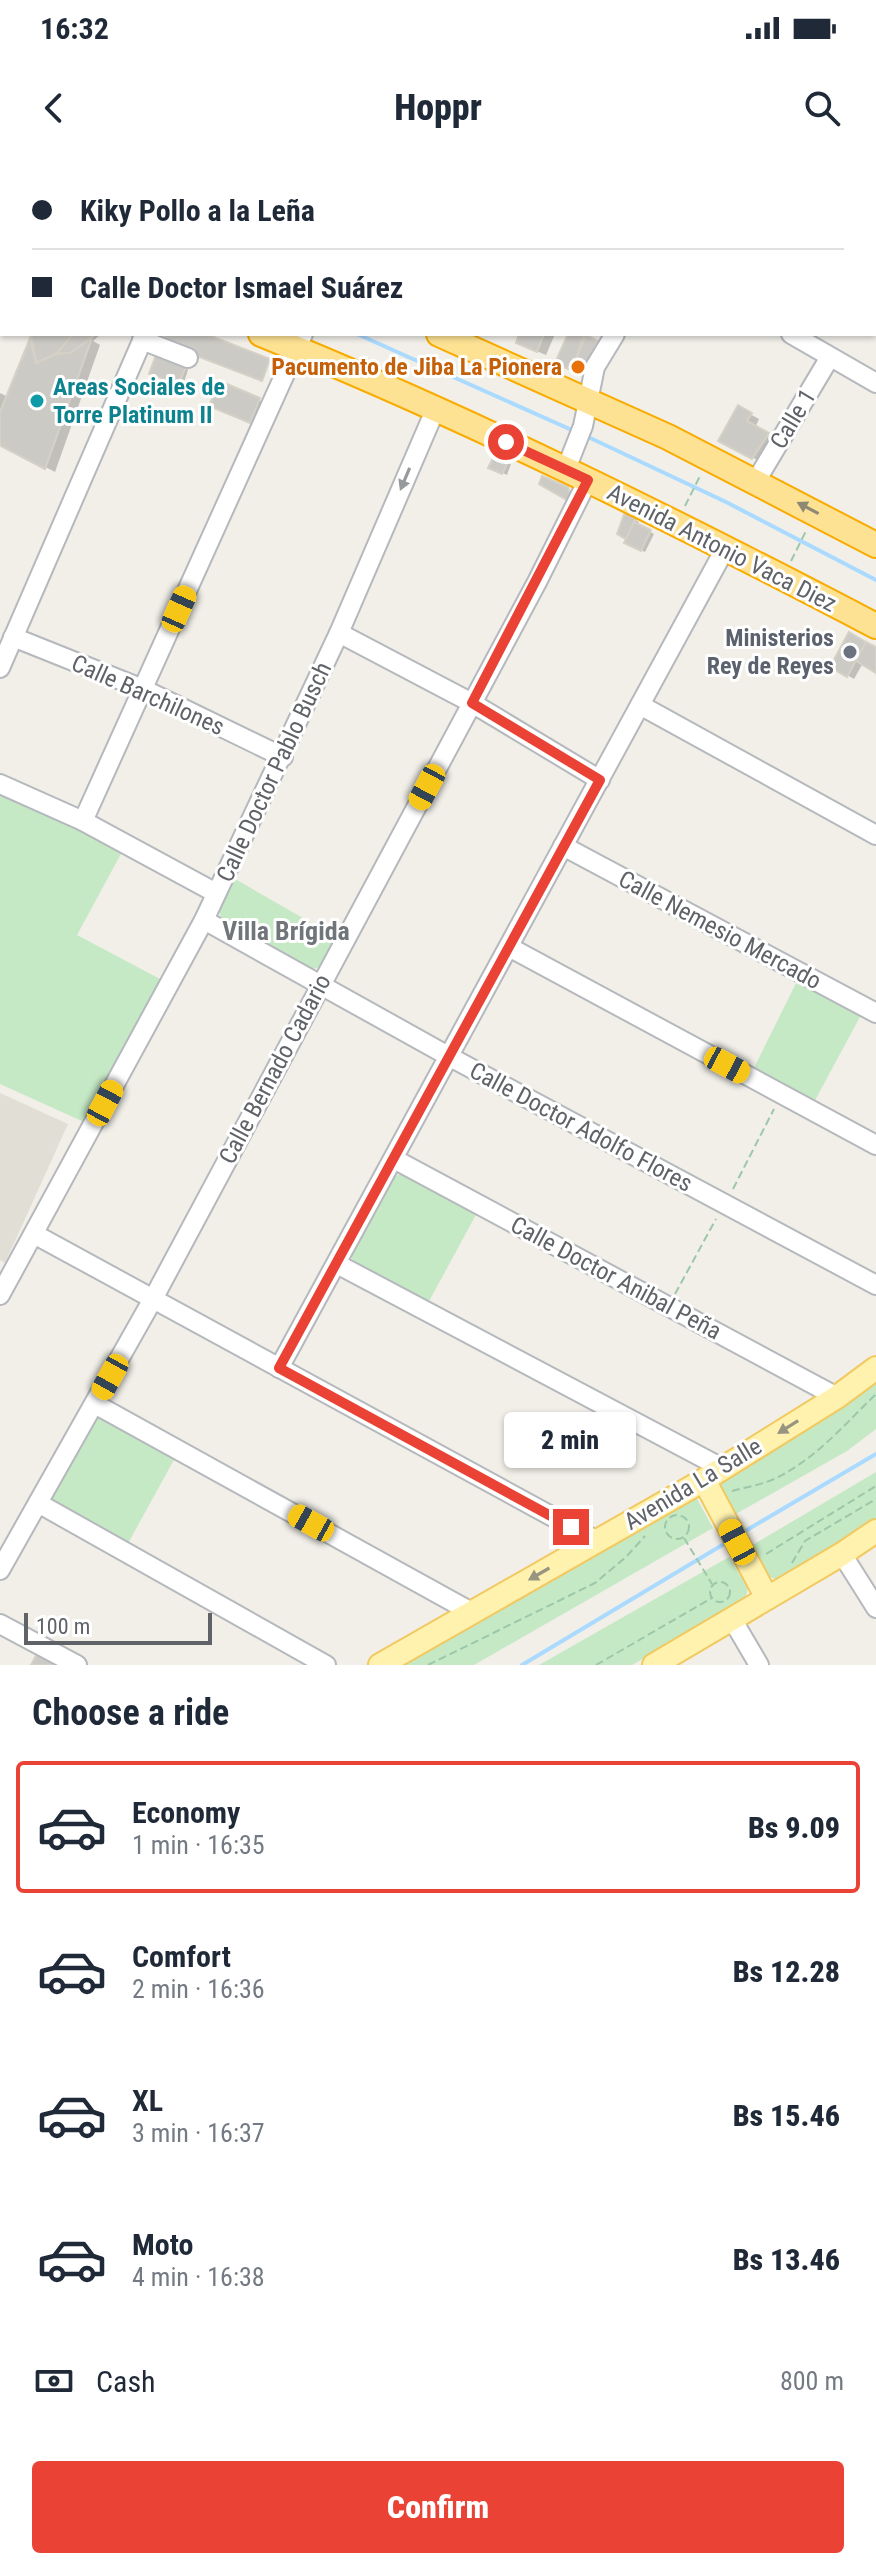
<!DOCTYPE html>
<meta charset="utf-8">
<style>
:root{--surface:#fff;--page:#f2f2f3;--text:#1f2937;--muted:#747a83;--line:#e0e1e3;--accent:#ea4335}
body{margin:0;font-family:"Roboto Condensed",sans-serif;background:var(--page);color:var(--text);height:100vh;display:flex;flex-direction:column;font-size:30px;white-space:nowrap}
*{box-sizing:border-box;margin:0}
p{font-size:26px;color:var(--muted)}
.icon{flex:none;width:44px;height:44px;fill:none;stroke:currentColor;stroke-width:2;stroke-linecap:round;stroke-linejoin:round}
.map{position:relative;height:1505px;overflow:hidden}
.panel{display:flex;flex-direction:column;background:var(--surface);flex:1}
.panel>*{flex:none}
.guide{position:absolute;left:0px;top:0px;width:876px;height:176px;box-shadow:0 2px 6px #0004;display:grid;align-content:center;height:176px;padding:0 32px;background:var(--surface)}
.scale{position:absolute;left:24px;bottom:20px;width:188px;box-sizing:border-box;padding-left:8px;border:4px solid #5f6368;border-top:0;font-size:22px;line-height:28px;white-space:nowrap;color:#5f6368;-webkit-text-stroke:6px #fff;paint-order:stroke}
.end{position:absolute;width:36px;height:36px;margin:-18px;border:10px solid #ea4335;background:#fff;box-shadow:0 0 0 4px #fff}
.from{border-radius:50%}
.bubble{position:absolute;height:56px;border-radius:8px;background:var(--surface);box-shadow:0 2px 6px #0004;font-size:26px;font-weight:800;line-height:56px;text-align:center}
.car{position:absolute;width:24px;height:48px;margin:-24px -12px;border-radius:10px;box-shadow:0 0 6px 2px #0007;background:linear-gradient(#f5c518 24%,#345 0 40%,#f5c518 0 76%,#345 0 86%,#f5c518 0)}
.guide b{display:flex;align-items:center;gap:28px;height:76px;font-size:30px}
.guide b+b{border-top:2px solid var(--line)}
.guide i{width:20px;height:20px;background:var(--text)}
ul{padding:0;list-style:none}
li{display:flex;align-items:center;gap:24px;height:132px;margin:0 16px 12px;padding:0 16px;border:4px solid transparent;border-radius:8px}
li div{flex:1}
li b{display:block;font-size:30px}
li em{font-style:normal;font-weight:800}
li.current{border-color:var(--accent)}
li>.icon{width:72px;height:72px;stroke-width:1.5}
h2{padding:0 32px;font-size:36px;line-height:96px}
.pay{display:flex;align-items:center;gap:20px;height:88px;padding:0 32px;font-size:30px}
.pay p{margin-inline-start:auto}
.cta{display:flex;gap:16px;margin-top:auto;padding:16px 32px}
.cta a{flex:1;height:92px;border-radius:8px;background:var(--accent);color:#fff;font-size:32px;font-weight:800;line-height:92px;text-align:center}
.status{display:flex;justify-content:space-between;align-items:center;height:56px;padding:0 40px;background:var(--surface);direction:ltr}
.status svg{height:22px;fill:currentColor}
header{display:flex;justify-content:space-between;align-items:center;height:104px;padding:0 32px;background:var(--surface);font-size:36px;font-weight:800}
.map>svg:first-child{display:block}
.education{fill:#e1ded6}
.green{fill:#c5e8c5}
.shadow{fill:#0003}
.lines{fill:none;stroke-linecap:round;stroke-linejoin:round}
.stream{stroke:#aadaff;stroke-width:4}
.building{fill:#cccac5;stroke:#d6d1c6;stroke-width:2}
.minor-casing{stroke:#b5b8bc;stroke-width:22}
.major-casing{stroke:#f2c960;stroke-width:26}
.highway-casing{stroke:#f9ab00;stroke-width:28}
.path{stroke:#9cc7a9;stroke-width:2;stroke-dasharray:8 4;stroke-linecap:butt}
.minor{stroke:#fff;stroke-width:18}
.major{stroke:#fff2af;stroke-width:22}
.highway{stroke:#fde293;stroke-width:24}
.oneway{fill:#979a9d}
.oneway2{fill:#8e8975}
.oneway3{fill:#979581}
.route{stroke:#ea4335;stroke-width:10}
.food-dot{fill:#e8710a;stroke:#fff;stroke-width:3}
.culture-dot{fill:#0f9aa8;stroke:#fff;stroke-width:3}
.worship-dot{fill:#6b7280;stroke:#fff;stroke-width:3}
.labels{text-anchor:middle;stroke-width:6;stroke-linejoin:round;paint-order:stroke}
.food-label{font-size:24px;font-weight:bold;fill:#c56008;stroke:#fff;text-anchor:end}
.culture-label{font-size:24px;font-weight:bold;fill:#0d838f;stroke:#fff;text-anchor:start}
.street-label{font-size:24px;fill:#5f6368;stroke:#fff}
.worship-label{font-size:24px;font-weight:bold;fill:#5b616d;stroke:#fff;text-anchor:end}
.neighbourhood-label{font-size:26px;font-weight:bold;fill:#70757a;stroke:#fff}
</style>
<div class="status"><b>16:32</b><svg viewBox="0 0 49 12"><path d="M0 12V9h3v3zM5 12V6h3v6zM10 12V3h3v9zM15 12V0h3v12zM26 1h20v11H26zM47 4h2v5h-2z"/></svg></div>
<header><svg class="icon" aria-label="back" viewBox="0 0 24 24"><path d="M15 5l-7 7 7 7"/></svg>Hoppr<svg class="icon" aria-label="search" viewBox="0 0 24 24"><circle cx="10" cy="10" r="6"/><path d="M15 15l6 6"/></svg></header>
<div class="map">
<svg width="876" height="1505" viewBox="0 0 876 1505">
<rect width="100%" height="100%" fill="#f1efe8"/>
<!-- education -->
<path class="education" d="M 0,933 L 68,964 L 5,1103 L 0,1100 Z"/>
<!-- green -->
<g class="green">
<path d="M 0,631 L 123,690 L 77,775 L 160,819 L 84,962 L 0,924 Z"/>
<path d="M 235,719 L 338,778 L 324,806 L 309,810 L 222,762 L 219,750 Z"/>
<path d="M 798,819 L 862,853 L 812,946 L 752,912 Z"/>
<path d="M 405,1012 L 478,1051 L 427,1145 L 355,1107 L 350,1092 L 391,1018 Z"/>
<path d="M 876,1221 L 876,1269 L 847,1291 L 734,1355 L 717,1326 L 718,1322 Z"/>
<path d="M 100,1256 L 176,1296 L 126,1387 L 51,1342 L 51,1335 L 94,1259 Z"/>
<path d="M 876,1312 L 876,1364 L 778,1420 L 768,1416 L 751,1386 Z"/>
<path d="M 690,1335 L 697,1339 L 713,1368 L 474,1505 L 399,1505 Z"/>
<path d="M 729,1397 L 748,1428 L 745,1440 L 632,1505 L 539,1505 Z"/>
</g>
<!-- shadow -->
<g class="shadow">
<path d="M 99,0 L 197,0 L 197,2 Z"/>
<path d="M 305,0 L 343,0 L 304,2 Z"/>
<path d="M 33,174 L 101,174 L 93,181 L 100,185 L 55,312 L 3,285 L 0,272 L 0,233 L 8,237 Z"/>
<path d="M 522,174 L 555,174 L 546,195 L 527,187 Z"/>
<path d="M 570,174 L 585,174 L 587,178 L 605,187 L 592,217 L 558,202 Z"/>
<path d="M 185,207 L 188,210 L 183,225 L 155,215 Z"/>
<path d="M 259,240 L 265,243 L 257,265 L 218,249 Z"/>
<path d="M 739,248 L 759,259 L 755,268 L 776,280 L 761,302 L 721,280 Z"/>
<path d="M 496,296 L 511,304 L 507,315 L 491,307 Z"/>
<path d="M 626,355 L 639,362 L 637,365 L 654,374 L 645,392 L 626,382 Z"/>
<path d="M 850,475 L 876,489 L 876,510 L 863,503 L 854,519 L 832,506 Z"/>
</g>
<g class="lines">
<!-- stream -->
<g class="stream">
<path d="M 0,35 L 2,36"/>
<path d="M 357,174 L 574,271"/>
<path d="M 586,276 L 726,342 L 876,420"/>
<path d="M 740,1374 L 876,1294"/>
<path d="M 522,1505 L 729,1381"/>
</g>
</g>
<!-- building -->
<g class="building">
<path d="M 101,0 L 157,0 L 156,2 Z"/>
<path d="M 157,0 L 190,0 L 195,2 L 156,2 Z"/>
<path d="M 303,0 L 342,0 L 302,2 Z"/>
<path d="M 31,174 L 73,174 L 60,192 L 36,203 Z"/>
<path d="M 73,174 L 96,174 L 70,193 L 56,194 Z"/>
<path d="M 166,174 L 206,174 L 270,199 L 262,221 L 163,183 Z"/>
<path d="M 519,174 L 544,174 L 537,192 L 516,183 Z"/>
<path d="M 568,174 L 584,174 L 576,199 L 573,198 L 568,209 L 555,203 Z"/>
<path d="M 586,175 L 598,181 L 583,213 L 572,208 Z"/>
<path d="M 30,178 L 36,203 L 56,194 L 70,193 L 92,178 L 45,309 L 1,286 L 0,282 L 0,252 Z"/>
<path d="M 156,195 L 186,206 L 179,224 L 149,214 Z"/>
<path d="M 220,221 L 260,238 L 250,263 L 209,246 Z"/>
<path d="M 738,245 L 752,253 L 747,261 L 769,273 L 752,299 L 718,281 Z"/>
<path d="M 495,294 L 509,300 L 502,314 L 488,308 Z"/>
<path d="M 542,316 L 568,327 L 570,334 L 567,340 L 539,324 Z"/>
<path d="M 625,352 L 636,359 L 626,379 L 617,374 Z"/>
<path d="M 634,362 L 651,370 L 641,391 L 624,383 Z"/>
<path d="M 849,472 L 866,482 L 847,517 L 830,507 Z"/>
<path d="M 866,482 L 876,487 L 876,513 L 856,501 Z"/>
<path d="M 38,1492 L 62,1505 L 31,1505 Z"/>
</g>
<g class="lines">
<defs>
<g id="minor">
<path d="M 443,0 L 448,2"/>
<path d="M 746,0 L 750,2"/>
<path d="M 366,2 L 366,0"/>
<path d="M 765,2 L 769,0"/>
<path d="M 874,70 L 876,71"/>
<path d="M 791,174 L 876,223"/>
<path d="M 142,180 L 188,198"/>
<path d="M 566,309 L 583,266 L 595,207 L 615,174"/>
<path d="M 756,321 L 830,197"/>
<path d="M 339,473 L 472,543 L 600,620"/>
<path d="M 13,477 L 143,529 L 283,597"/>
<path d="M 0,508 L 145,174"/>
<path d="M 640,545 L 876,675"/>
<path d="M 0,624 L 83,661 L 216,733"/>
<path d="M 83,661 L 303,174"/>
<path d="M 563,686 L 876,853"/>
<path d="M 204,760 L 450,897 L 876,1125"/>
<path d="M 509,787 L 876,985"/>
<path d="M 394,999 L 837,1237"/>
<path d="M 34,1074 L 597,1381"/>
<path d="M 337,1104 L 722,1308"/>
<path d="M 0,1135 L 204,760 L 339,473 L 436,248"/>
<path d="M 279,1208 L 726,387"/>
<path d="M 95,1244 L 473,1453"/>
<path d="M 38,1343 L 326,1505"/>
<path d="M 842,1394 L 876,1448"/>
<path d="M 0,1410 L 153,1139 L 537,422 L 588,320"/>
<path d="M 732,1459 L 759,1505"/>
<path d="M 0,1464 L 77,1505"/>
</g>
<g id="major">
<path d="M 704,1320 L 767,1438"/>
<path d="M 380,1505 L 704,1320 L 837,1237 L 876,1208"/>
<path d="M 654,1505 L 842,1394 L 876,1371"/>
</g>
<g id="highway">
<path d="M 5,0 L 10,2"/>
<path d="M 0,74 L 2,74"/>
<path d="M 261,174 C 471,259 675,361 876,466"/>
<path d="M 439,174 L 668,277 L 876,385"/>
</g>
</defs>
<!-- minor casing -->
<use href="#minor" class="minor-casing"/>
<!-- major casing -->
<use href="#major" class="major-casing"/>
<!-- highway casing -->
<use href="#highway" class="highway-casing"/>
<!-- path -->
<g class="path">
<path d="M 685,346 L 700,316"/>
<path d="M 791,401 L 806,371"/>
<path d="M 733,1029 L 774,949"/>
<path d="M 675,1134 L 716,1059"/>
<path d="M 732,1331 C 746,1327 761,1325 774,1319 C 816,1299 844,1265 876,1234"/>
<circle cx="677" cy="1367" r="12"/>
<path d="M 684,1378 L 712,1424"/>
<path d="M 766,1394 L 876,1326"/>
<path d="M 792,1403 L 805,1381 L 876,1339"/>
<circle cx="720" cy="1432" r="10"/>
<path d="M 428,1505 L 595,1423 L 626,1397 L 645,1376"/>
<path d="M 596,1505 L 712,1438"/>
</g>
<!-- minor -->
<use href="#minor" class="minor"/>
<!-- major -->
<use href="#major" class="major"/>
<!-- highway -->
<use href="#highway" class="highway"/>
</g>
<!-- one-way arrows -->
<defs><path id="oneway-solid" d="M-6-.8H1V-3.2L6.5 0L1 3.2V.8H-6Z" transform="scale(2)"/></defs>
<use class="oneway" href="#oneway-solid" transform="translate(405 319) rotate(113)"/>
<use class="oneway2" href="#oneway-solid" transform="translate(808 348) rotate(-152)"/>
<g class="oneway3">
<use href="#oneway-solid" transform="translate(788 1267) rotate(148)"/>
<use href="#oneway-solid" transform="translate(539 1414) rotate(150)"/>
</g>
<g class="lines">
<!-- route -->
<path class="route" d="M 506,282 L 588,320 L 472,543 L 600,620 L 279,1208 L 571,1367"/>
</g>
<!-- markers -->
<circle class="food-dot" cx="578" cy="207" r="8"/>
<circle class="culture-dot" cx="37" cy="241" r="8"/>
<circle class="worship-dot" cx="850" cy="492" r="8"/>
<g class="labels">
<!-- food labels -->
<g class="food-label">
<text x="562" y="215">Pacumento de Jiba La Pionera</text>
</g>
<!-- culture labels -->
<g class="culture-label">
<text x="53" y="235">Areas Sociales de<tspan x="53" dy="28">Torre Platinum II</tspan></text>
</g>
<!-- street labels -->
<g class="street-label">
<text transform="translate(793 259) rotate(-59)" y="8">Calle 1</text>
<text transform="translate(722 388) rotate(27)" y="8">Avenida Antonio Vaca Diez</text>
<text transform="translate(148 535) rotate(24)" y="8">Calle Barchilones</text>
<text transform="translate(274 612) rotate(-65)" y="8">Calle Doctor Pablo Busch</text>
<text transform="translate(720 770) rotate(28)" y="8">Calle Nemesio Mercado</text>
<text transform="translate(275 909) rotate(-62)" y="8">Calle Bernado Cadario</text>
<text transform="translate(581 967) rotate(28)" y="8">Calle Doctor Adolfo Flores</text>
<text transform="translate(616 1118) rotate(28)" y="8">Calle Doctor Anibal Peña</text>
<text transform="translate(693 1324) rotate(-31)" y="8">Avenida La Salle</text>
</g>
<!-- worship labels -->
<g class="worship-label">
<text x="834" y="486">Ministerios<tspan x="834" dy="28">Rey de Reyes</tspan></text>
</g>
<!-- neighbourhood labels -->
<g class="neighbourhood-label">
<text x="286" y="780">Villa Brígida</text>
</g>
</g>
</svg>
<div class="scale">100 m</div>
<i class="end from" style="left:506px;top:282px"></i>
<i class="end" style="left:571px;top:1367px"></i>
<div class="bubble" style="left:504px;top:1252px;width:132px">2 min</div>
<i class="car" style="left:179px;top:449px;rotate:24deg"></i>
<i class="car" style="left:427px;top:627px;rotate:208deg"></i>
<i class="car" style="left:727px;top:905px;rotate:118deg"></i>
<i class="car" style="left:105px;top:943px;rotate:28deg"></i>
<i class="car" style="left:110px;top:1217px;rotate:209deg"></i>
<i class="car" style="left:311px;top:1363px;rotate:299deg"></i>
<i class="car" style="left:737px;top:1382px;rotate:332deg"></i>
<div class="guide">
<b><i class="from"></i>Kiky Pollo a la Leña</b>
<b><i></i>Calle Doctor Ismael Suárez</b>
</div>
</div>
<section class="panel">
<h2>Choose a ride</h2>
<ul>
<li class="current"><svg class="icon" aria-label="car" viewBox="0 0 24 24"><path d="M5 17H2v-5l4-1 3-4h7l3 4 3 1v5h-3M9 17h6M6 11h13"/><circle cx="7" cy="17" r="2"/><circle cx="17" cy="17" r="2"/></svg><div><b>Economy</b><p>1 min · 16:35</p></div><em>Bs 9.09</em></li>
<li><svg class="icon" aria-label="car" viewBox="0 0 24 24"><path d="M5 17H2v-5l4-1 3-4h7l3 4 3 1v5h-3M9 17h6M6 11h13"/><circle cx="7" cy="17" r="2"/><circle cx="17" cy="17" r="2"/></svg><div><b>Comfort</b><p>2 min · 16:36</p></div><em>Bs 12.28</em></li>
<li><svg class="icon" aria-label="car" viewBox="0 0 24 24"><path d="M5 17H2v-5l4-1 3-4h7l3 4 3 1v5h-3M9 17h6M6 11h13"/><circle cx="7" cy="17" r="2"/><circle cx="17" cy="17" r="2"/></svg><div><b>XL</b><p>3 min · 16:37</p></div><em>Bs 15.46</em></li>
<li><svg class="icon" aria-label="car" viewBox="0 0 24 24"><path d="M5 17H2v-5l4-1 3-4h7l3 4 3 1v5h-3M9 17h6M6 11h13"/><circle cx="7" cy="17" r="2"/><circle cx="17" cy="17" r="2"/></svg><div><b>Moto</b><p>4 min · 16:38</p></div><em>Bs 13.46</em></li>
</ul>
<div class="pay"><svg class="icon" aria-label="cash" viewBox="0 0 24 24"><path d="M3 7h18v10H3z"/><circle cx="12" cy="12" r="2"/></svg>Cash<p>800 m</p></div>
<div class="cta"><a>Confirm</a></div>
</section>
